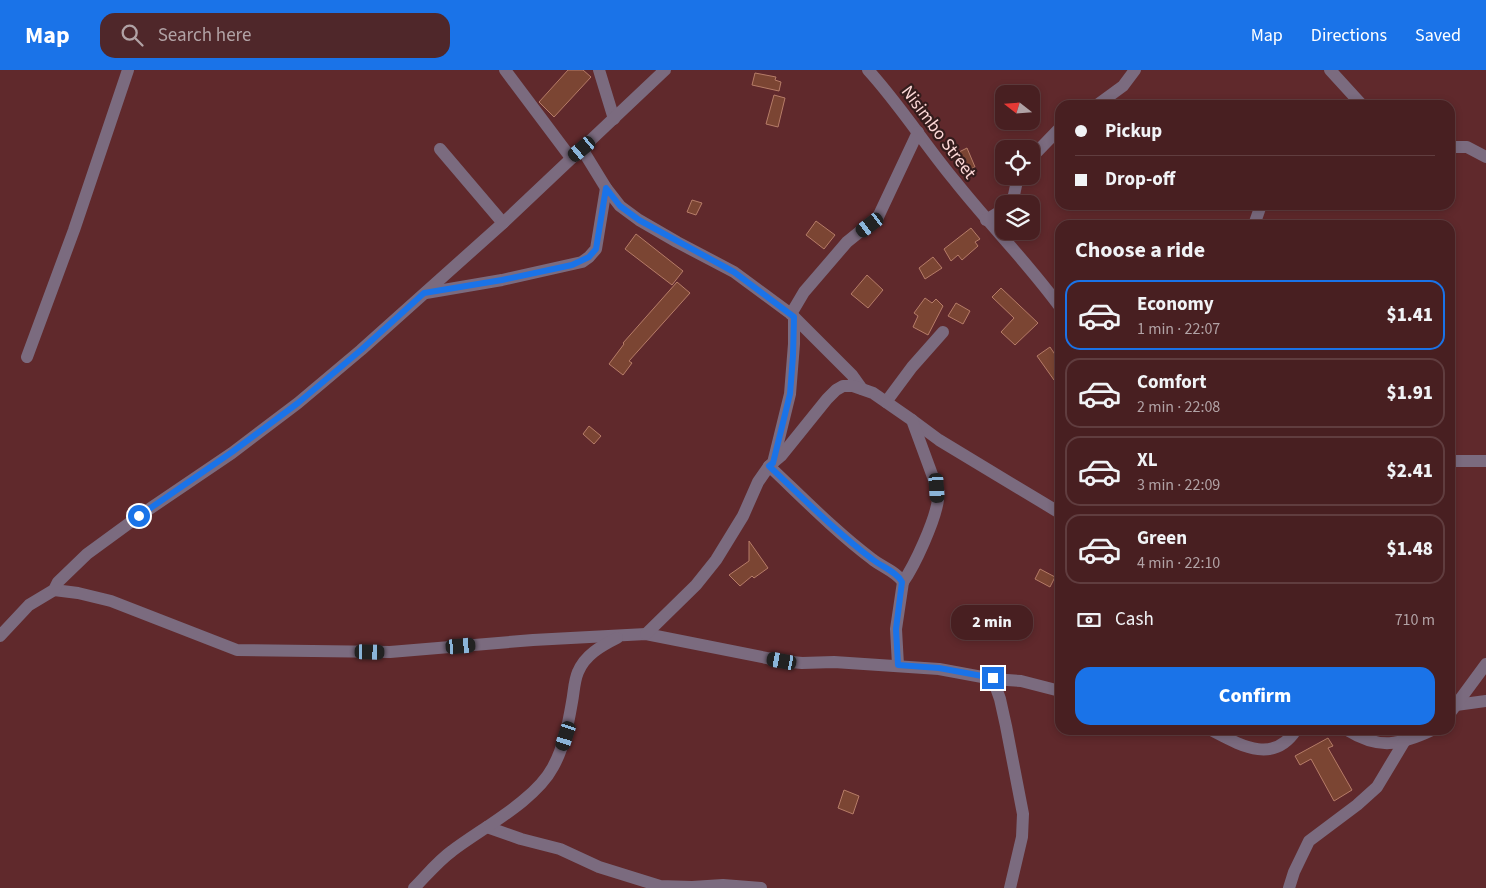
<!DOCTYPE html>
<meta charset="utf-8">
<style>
:root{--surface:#481f21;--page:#4f272a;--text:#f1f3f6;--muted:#b1a2a5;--line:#603d3f;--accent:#1a73e8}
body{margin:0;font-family:"Source Sans 3",sans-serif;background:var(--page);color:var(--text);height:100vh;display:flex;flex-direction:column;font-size:19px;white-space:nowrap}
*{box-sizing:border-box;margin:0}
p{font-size:16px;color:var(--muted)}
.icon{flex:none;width:28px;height:28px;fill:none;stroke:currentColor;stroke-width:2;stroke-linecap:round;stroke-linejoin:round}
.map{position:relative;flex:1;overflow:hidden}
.drawer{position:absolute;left:1055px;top:150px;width:400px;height:515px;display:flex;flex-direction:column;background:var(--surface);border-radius:15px;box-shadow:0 2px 8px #0003,0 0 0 1px var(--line)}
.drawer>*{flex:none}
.guide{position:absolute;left:1055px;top:30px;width:400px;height:110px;border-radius:15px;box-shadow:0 2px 8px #0003,0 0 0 1px var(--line);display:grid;align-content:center;height:110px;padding:0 20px;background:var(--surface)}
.needle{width:32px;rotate:287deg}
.fabs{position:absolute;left:995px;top:15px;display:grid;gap:10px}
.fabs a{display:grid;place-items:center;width:45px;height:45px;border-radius:10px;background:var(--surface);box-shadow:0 2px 8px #0003,0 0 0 1px var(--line);font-size:25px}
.end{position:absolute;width:22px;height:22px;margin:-11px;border:6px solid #1a73e8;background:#fff;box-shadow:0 0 0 2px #fff}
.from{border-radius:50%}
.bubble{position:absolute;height:35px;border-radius:15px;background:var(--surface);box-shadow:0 2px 8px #0003,0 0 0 1px var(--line);font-size:16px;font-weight:800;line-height:35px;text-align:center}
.car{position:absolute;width:15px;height:30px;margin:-15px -8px;border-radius:6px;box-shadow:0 0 4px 1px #0007;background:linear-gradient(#222 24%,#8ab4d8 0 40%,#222 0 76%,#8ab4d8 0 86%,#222 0)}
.guide b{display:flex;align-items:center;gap:18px;height:48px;font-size:19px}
.guide b+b{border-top:1px solid var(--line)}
.guide i{width:12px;height:12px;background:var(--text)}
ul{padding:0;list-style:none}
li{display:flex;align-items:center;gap:15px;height:70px;margin:0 10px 8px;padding:0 10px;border:2px solid var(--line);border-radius:15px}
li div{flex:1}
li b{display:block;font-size:19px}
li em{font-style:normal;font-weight:800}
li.active{border-color:var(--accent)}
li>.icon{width:45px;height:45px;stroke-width:1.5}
h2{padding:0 20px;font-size:22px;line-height:60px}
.pay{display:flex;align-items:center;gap:12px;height:55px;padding:0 20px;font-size:19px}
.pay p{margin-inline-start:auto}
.cta{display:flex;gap:10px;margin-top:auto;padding:10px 20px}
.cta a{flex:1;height:58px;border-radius:15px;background:var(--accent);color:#fff;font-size:20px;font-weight:800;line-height:58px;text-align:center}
header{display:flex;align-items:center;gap:30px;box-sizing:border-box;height:70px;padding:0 25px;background:var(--accent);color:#fff}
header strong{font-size:24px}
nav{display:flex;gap:28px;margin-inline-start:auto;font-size:18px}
.search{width:350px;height:45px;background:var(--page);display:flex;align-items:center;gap:12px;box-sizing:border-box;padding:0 18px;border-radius:15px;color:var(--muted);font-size:19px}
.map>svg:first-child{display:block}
.building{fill:#7b4533;stroke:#b67c68}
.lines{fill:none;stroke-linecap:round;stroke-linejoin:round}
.minor{stroke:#7b6b7f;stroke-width:12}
.route{stroke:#1a73e8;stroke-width:6}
.labels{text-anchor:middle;stroke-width:4.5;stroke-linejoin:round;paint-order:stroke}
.street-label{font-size:18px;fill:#fdd9d8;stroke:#341c1c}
</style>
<header>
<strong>Map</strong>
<div class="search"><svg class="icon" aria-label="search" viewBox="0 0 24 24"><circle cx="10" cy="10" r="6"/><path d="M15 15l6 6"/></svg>Search here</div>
<nav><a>Map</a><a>Directions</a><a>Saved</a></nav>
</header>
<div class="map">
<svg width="1486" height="818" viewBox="0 0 1486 818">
<rect width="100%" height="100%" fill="#60292c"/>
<!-- building -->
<g class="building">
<path d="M 568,0 L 583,0 L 591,7 L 554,47 L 539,32 Z"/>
<path d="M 755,3 L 776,7 L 775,10 L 781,12 L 779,21 L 752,15 Z"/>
<path d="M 774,25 L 785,28 L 778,57 L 766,54 Z"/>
<path d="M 967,78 L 975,97 L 965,102 L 957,83 Z"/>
<path d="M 692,130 L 702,133 L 696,145 L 687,142 Z"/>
<path d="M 816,151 L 835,165 L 824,179 L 806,165 Z"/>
<path d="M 971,158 L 980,169 L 975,172 L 978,176 L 962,190 L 958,185 L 951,191 L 944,179 Z"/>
<path d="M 636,164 L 683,201 L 672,215 L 625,179 Z"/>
<path d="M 933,187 L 942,198 L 925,209 L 919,198 Z"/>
<path d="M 867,205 L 883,220 L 868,238 L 851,224 Z"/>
<path d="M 677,212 L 690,223 L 629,291 L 632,293 L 623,305 L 609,294 L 624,274 L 623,273 Z"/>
<path d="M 1001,218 L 1038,253 L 1015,275 L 1001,262 L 1014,248 L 992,227 Z"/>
<path d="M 925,228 L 932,233 L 936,229 L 943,236 L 928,265 L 913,257 L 918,246 L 914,243 Z"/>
<path d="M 956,233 L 970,241 L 963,254 L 948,246 Z"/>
<path d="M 1050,277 L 1060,292 L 1060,306 L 1054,310 L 1037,286 Z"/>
<path d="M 589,356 L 601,366 L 594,374 L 583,364 Z"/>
<path d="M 749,471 L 768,498 L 754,508 L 752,506 L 740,516 L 729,505 L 749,491 Z"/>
<path d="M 1040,499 L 1055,507 L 1050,517 L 1035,509 Z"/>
<path d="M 1328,668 L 1333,676 L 1328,678 L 1352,720 L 1334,731 L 1311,689 L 1300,695 L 1295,686 Z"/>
<path d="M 844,720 L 859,726 L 853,744 L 838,738 Z"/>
</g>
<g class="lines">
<!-- minor -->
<g class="minor">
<path d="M 505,0 L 571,88"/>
<path d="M 599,0 L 614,49"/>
<path d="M 868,0 C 900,35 925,75 955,111 C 989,154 1028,193 1060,237"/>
<path d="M 1330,0 L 1362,35"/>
<path d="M 1097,35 L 1123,16 L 1135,0"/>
<path d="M 1450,77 L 1467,77 L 1486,87"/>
<path d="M 440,79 L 503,153"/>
<path d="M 582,79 L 606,118 L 620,136 L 639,150 L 677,172 L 734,202 L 791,244 L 852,305 L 862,319"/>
<path d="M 1031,88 L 1060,58"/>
<path d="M 1010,134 L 1014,125 L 1018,106"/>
<path d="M 986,150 L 1004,139"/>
<path d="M 1254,155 L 1261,135"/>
<path d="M 426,223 L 502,210 L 582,192 L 589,187 L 596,179 L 606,118"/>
<path d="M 791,244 L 804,222 L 847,172 L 878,147 L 918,62"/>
<path d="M 27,287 L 74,160 L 128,0"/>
<path d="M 886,332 L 912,297 L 943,262"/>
<path d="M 912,350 L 939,370 L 1060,443"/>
<path d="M 1450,391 L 1486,391"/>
<path d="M 773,393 L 790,324 L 794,274 L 794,247"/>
<path d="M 769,396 C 803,428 835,461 872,489 C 882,497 897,502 903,512 L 896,559 L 898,595"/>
<path d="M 54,520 L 78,523 L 111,531 L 237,580 L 390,582 L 533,570 L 646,564 L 782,591 L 802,593 L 834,592 L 939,599 L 993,609 L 1021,611 L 1060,621"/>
<path d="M 646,564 L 696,515 L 716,490 L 743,446 L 758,412 L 769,396 L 781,386 L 827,329 L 836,320 L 843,316 L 853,316 L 873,323 L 912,350 L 937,418 C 937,422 938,426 938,430 C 935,451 915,495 903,512"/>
<path d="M 0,566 L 29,535 L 54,520 L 58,512 L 87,484 L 139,446 L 232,383 L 298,333 L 361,280 L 503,153 L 665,0"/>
<path d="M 993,609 L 1000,629 L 1006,656 L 1023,744 L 1022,767 L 1010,818"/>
<path d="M 1456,635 L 1486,631"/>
<path d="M 1450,643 L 1486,594"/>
<path d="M 1211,660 C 1240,675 1273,695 1296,660"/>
<path d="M 1347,660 C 1379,680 1400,675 1432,660"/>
<path d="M 487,757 L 521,769 L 560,779 L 599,797 L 660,816 L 692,817 L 723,815 L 761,818"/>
<path d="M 414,818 C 426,806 438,791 452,781 C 482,758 535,731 553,697 C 564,677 568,655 572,632 C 574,622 574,611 578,602 C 585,585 601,576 617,568"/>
<path d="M 1289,818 L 1294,802 L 1309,771 L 1357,735 L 1377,717 L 1404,672"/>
</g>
</g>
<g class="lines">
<!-- route -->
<path class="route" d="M 139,446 L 232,382 L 298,333 L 361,280 L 424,223 L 502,210 L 572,195 L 589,187 L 596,179 L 606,118 L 620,136 L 639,150 L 734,202 L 794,247 L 793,286 L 790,324 L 773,393 L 769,396 C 803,428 835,461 872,489 C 882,497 897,502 902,512 L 896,559 L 898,595 L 939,598 L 993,608"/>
</g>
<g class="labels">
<!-- street labels -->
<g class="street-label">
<text transform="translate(939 62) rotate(53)" y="6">Nisimbo Street</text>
</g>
</g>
</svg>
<div class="fabs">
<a><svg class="needle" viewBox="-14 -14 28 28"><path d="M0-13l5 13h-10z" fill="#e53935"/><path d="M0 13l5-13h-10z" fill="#b1a2a5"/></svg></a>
<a><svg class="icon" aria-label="locate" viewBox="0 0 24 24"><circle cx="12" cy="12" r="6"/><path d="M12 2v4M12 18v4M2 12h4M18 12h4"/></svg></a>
<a><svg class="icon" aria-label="layers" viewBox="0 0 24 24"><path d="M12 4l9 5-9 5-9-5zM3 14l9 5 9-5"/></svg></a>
</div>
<i class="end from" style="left:139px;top:446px"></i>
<i class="end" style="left:993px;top:608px"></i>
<div class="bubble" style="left:951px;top:535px;width:82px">2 min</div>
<i class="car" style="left:582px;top:79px;rotate:230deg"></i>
<i class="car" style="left:870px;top:155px;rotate:233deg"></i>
<i class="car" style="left:937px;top:418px;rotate:176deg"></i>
<i class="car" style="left:461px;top:576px;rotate:85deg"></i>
<i class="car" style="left:370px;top:582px;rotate:91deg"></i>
<i class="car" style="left:782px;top:591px;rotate:280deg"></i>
<i class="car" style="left:566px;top:666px;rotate:198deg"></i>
<div class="guide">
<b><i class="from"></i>Pickup</b>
<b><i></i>Drop-off</b>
</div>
<section class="drawer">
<h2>Choose a ride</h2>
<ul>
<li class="active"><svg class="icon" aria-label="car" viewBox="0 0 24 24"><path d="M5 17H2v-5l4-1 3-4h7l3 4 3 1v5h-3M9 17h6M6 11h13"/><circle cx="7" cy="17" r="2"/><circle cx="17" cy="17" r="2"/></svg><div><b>Economy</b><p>1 min · 22:07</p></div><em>$1.41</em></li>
<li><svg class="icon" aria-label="car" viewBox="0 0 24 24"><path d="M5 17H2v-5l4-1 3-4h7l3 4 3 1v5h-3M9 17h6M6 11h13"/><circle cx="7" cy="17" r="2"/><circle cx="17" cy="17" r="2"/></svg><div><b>Comfort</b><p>2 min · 22:08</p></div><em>$1.91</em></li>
<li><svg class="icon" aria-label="car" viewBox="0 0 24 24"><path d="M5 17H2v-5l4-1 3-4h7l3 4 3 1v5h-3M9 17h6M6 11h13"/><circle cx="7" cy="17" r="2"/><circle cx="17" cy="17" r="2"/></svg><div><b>XL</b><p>3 min · 22:09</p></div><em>$2.41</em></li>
<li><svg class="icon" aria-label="car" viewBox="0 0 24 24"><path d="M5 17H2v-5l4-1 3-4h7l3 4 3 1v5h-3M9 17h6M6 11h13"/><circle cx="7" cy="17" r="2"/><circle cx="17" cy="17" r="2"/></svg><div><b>Green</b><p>4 min · 22:10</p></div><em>$1.48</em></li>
</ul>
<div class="pay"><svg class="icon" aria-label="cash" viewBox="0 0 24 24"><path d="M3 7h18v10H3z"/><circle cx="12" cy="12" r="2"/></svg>Cash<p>710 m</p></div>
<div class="cta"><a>Confirm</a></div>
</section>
</div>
